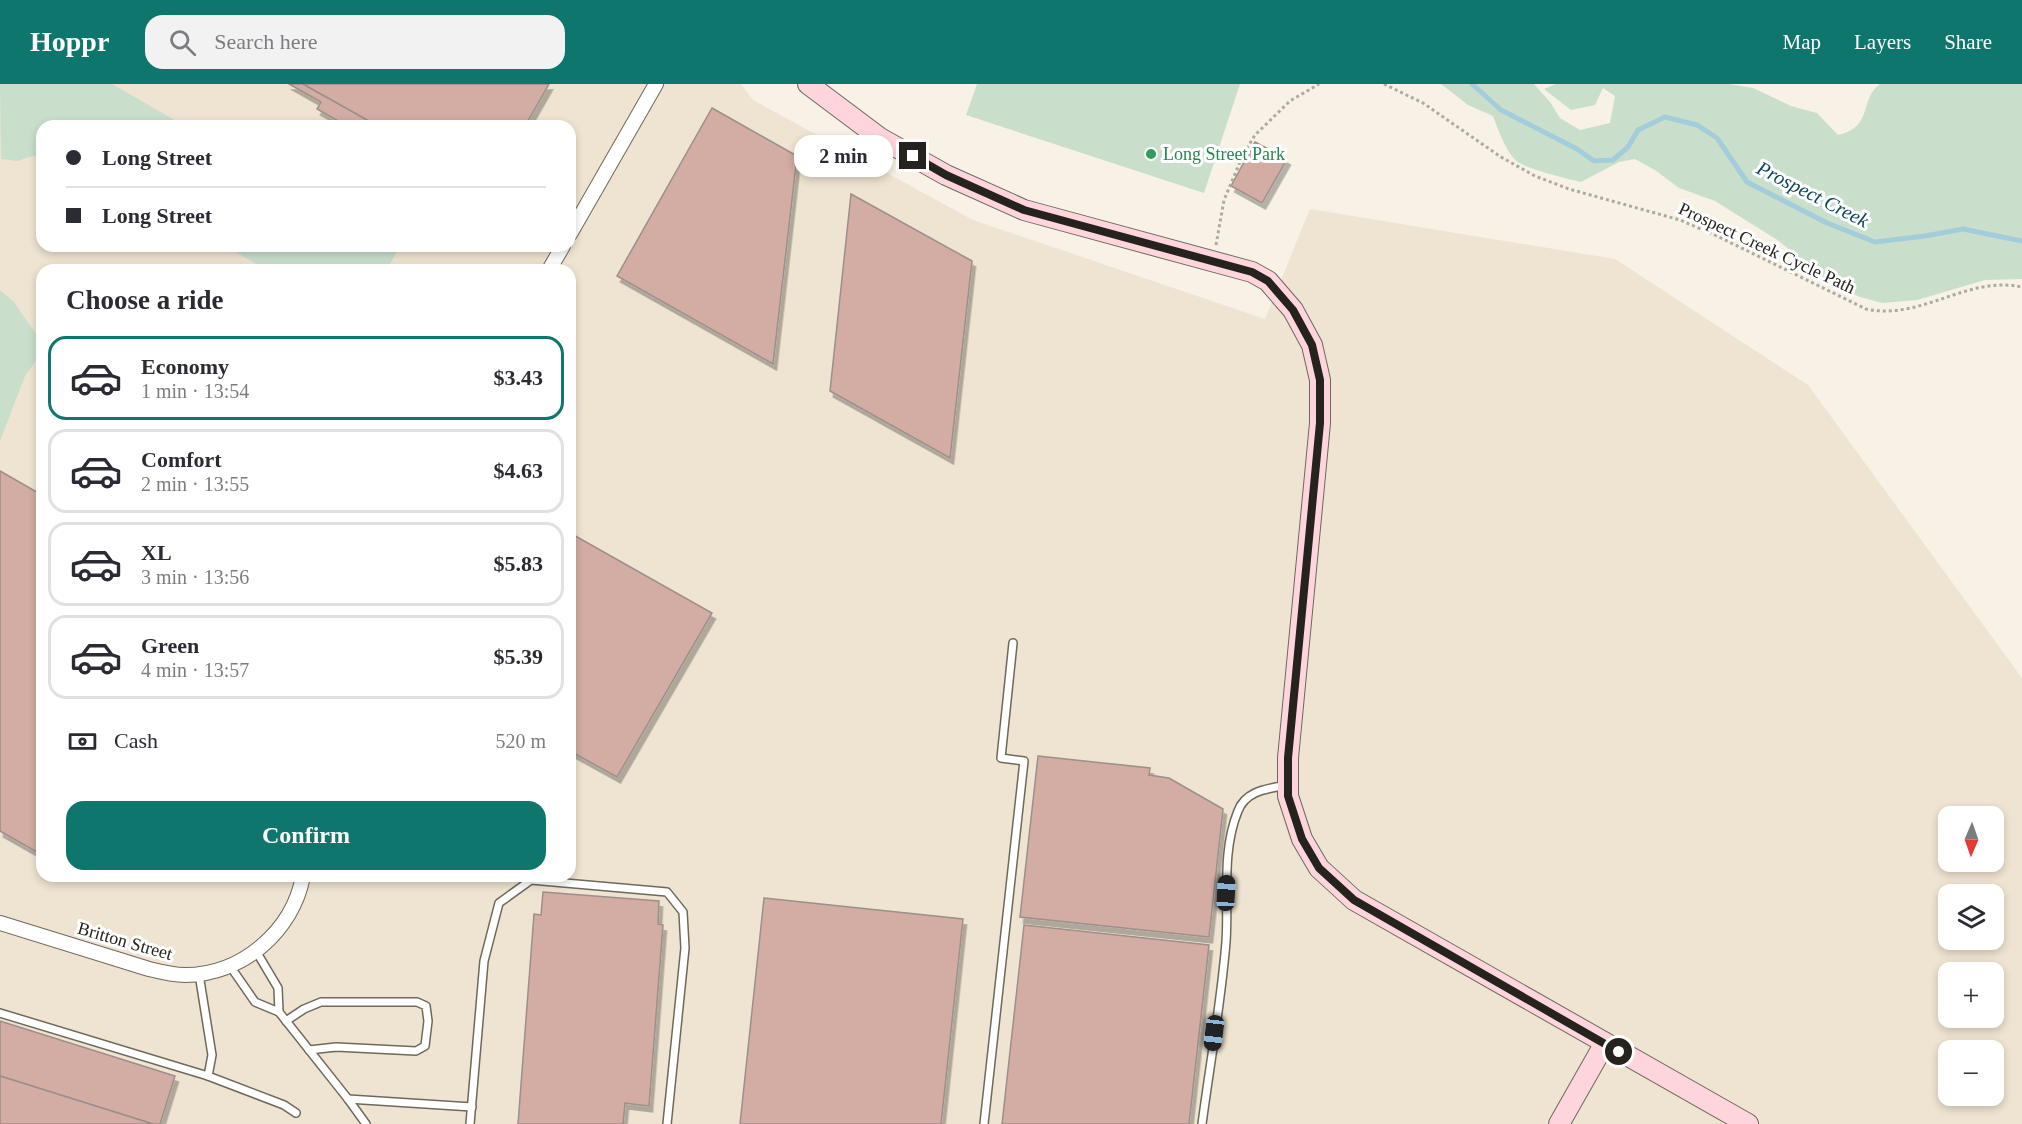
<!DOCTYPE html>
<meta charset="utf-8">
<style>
:root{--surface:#fff;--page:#f2f2f3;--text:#2b2b33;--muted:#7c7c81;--line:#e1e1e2;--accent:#0f766e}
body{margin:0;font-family:"Times New Roman",serif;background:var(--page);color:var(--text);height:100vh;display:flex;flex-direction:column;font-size:22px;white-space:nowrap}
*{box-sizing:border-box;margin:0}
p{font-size:20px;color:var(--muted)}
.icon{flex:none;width:33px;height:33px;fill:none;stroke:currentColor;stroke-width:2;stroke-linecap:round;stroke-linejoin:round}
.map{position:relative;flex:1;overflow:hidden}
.details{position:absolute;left:36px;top:180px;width:540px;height:618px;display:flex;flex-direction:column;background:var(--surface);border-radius:18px;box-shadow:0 3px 9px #0003}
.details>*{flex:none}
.top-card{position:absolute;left:36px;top:36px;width:540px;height:132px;border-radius:18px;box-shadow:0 3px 9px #0003;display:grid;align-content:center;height:132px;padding:0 30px;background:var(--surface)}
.needle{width:39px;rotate:182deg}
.buttons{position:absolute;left:1938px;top:722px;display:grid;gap:12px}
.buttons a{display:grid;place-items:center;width:66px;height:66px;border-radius:12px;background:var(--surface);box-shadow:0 3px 9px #0003;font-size:30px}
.end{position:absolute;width:27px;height:27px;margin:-14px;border:8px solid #26231f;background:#fff;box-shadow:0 0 0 3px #fff}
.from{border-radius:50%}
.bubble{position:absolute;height:42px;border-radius:18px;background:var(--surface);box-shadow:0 3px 9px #0003;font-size:20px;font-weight:800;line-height:42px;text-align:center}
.car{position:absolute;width:18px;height:36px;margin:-18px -9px;border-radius:8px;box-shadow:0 0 4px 2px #0007;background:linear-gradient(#222 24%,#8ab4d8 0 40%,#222 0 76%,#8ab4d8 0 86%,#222 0)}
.top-card b{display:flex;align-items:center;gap:21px;height:57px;font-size:22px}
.top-card b+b{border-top:2px solid var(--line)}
.top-card i{width:15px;height:15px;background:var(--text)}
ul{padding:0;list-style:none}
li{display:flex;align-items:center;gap:18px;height:84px;margin:0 12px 9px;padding:0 18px;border:3px solid var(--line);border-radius:18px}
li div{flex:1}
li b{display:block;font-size:22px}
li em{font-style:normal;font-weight:800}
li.on{border-color:var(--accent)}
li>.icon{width:54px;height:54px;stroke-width:1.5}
h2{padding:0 30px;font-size:27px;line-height:72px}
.pay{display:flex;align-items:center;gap:15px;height:66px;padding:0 30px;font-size:22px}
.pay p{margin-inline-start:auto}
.primary-button{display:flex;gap:12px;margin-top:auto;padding:12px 30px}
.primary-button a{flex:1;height:69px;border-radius:18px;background:var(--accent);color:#fff;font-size:24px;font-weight:800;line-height:69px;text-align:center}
header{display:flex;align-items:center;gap:36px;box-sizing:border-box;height:84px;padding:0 30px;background:var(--accent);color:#fff}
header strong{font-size:28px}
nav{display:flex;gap:33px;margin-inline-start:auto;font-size:21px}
.search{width:420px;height:54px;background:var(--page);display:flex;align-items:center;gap:15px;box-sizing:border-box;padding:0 21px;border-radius:18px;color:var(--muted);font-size:22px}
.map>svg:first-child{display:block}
.built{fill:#efe4d1;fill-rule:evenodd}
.green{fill:#c9dfcc}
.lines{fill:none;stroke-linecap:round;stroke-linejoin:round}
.stream{stroke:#a4cddb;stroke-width:5}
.building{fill:#d3aca3;stroke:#9d8f8c;stroke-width:1.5;filter:url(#shadow)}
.lane-casing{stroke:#6e685d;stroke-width:10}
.street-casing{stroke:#6e685d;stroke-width:16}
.secondary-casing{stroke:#6e685d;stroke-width:22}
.path{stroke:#afaaa0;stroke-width:3;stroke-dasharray:3 3;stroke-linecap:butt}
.lane{stroke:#fff;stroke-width:7}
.street{stroke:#fff;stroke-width:14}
.secondary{stroke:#fed5dc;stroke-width:20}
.route{stroke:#26231f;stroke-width:8}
.leisure-dot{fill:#2e9e5b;stroke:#fff;stroke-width:2}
.labels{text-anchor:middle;stroke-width:6;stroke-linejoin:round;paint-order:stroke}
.leisure-label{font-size:18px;fill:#27864d;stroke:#fff;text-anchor:start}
.street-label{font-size:18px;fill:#26231f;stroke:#fff}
.water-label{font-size:20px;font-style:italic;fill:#0c4556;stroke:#fff}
</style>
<header>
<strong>Hoppr</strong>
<div class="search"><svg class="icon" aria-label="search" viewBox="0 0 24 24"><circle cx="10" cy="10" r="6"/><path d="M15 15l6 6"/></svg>Search here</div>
<nav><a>Map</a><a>Layers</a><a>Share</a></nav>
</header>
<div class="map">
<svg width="2022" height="1040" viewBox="0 0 2022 1040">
<defs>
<filter id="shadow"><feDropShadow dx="3.5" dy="6" stdDeviation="0" flood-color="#0004"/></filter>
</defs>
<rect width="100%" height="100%" fill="#f8f1e5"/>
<!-- built -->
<path class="built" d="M 0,0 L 741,0 L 753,16 L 973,136 L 1265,235 L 1310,125 L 1615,175 L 1808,301 L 2022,594 L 2022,1040 L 0,1040 ZM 42,42 L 570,42 L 570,162 L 42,162 ZM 42,186 L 570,186 L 570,792 L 42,792 ZM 1948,732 L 1994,732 L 1994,777 L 1948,777 ZM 1948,810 L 1994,810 L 1994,855 L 1948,855 ZM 1948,888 L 1994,888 L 1994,933 L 1948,933 ZM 1948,966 L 1994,966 L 1994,1011 L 1948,1011 Z"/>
<!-- green -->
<g class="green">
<path d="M 0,0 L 112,0 L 185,42 L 42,42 L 42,73 L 32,72 L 18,77 L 1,75 Z"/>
<path d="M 977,0 L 1240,0 L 1204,109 L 966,31 Z"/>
<path d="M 1441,0 L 1534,0 L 1550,18 L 1560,34 L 1580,46 L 1610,39 L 1615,12 L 1603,4 L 1595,21 L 1571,26 L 1544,5 L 1556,0 L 1729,0 L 1753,4 L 1791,22 L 1817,29 L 1838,51 C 1874,43 1859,15 1880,0 L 2022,0 L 2022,195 L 1985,196 L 1917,216 L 1882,219 L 1860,213 L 1831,200 L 1779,157 L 1715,117 L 1679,104 L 1655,86 L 1635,75 L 1619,78 L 1581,98 C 1568,95 1527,85 1518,78 C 1506,69 1498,45 1493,32 L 1468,21 Z"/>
<path d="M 224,162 L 396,162 L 399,163 L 387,186 L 268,186 Z"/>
<path d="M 0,206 L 14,218 L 42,259 L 42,268 L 25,292 L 0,357 Z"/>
</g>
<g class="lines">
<!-- stream -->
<path class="stream" d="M 1472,0 L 1501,26 L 1577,65 L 1594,77 L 1613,76 L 1628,63 L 1638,46 L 1665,33 L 1697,41 L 1717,54 L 1747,98 L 1827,139 L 1875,158 L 1925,152 L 1963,145 L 2022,157"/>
</g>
<!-- building -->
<g class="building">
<path d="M 289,0 L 303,0 L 378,42 L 347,42 L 317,25 L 321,18 Z"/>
<path d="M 303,0 L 549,0 L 525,42 L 378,42 Z"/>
<path d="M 712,24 L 797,72 L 773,280 L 617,192 Z"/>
<path d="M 1255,58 L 1287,75 L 1262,119 L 1231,102 Z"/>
<path d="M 851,110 L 972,177 L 950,374 L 830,307 Z"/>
<path d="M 0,387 L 42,411 L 42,771 L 0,747 Z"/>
<path d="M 570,449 L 712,529 L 617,693 L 570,667 Z"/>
<path d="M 1038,672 L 1150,684 L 1149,691 L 1169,694 L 1223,725 L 1209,853 L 1020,833 Z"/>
<path d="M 543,808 L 659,817 L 658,840 L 663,841 L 649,1022 L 625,1019 L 623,1040 L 518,1040 L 534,830 L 541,831 Z"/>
<path d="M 764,814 L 963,835 L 941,1040 L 740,1040 Z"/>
<path d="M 1024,841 L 1209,861 L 1189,1040 L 1002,1040 Z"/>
<path d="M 0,937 L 175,992 L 160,1040 L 153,1040 L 0,992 Z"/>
<path d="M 0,992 L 153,1040 L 0,1040 Z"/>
</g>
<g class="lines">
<defs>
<g id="lane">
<path d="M 256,867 L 278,904 L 279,928"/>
<path d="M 230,882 L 255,918 L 279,928 L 348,1015 L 366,1040"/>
<path d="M 199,890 L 212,971 L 208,992"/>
<path d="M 0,929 L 208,992 L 284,1021 L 296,1029"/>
<path d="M 286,937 L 304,925 L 321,918 L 417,918 L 426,922 L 428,937 L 425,962 L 416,967 L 336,963 L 309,966"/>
<path d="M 348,1015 L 472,1023"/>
<path d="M 470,1040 L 484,877 L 499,819 L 531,796 L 667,808 L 683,828 L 685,864 L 667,1040"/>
<path d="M 984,1040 L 1024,677 L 1001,674 L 1013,559"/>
<path d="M 1202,1040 C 1210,980 1221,919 1226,858 C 1229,816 1221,768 1238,727 C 1246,706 1268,705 1287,701"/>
</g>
<g id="street">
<path d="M 570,150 L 656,0"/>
<path d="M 549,186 L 563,162"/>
<path d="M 0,839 L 149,885 C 161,888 173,891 185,891 C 242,891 293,847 303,792"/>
</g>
<g id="secondary">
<path d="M 808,0 L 880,54 L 946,91 L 1024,126 L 1252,188 L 1268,197 L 1293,226 L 1312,261 L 1320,296 L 1320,339 L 1288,674 L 1288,712 L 1302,755 L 1319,784 L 1354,816 L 1748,1040"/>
<path d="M 1559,1040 L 1605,959"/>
</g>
</defs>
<!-- lane casing -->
<use href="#lane" class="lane-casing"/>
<!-- street casing -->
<use href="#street" class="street-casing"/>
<!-- secondary casing -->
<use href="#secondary" class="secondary-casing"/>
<!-- path -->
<g class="path">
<path d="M 1384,0 L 1423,19 L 1501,73 L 1535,92 L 1569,105 L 1680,136 L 1717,152 L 1866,225 C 1922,237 1967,191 2022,203"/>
<path d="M 1216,161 L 1224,116 L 1243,71 L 1255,51 L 1290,17 L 1319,0"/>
</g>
<!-- lane -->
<use href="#lane" class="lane"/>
<!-- street -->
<use href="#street" class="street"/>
<!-- secondary -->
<use href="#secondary" class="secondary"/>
</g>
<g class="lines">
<!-- route -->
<path class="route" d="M 913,72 L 946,91 L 1024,126 L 1252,188 L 1268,197 L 1293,226 L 1312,261 L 1320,296 L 1320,339 L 1288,674 L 1288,712 L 1302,755 L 1319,784 L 1354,816 L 1619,968"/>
</g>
<!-- markers -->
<circle class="leisure-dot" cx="1151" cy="70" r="6"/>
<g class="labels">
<!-- leisure labels -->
<g class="leisure-label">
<text x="1163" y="76">Long Street Park</text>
</g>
<!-- street labels -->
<g class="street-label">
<text transform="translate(1767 164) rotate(25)" y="6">Prospect Creek Cycle Path</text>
<text transform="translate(125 857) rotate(16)" y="6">Britton Street</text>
</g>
<!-- water labels -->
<g class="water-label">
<text transform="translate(1813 110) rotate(27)" y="7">Prospect Creek</text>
</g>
</g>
</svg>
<div class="buttons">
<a><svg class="needle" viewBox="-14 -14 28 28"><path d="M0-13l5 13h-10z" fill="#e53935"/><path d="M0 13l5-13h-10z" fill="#7c7c81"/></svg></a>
<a><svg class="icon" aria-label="layers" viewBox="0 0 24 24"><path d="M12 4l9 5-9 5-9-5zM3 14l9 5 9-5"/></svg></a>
<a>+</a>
<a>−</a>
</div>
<i class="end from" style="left:1619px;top:968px"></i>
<i class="end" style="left:913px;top:72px"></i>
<div class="bubble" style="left:794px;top:51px;width:99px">2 min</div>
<i class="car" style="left:1226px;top:809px;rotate:3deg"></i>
<i class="car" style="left:1214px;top:949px;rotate:187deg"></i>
<div class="top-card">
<b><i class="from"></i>Long Street</b>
<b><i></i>Long Street</b>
</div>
<section class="details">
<h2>Choose a ride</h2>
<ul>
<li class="on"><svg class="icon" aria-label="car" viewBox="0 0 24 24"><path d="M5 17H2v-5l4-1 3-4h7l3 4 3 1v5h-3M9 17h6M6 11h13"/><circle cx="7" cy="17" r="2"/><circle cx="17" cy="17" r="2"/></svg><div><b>Economy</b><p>1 min · 13:54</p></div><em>$3.43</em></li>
<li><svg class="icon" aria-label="car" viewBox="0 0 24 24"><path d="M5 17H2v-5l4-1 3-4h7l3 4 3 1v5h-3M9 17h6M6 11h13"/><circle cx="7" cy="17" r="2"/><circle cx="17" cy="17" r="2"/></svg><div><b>Comfort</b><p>2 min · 13:55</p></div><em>$4.63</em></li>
<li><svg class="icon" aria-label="car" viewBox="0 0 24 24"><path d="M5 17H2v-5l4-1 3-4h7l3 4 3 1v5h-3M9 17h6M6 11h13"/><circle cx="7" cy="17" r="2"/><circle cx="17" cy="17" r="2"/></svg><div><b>XL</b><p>3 min · 13:56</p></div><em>$5.83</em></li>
<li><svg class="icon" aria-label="car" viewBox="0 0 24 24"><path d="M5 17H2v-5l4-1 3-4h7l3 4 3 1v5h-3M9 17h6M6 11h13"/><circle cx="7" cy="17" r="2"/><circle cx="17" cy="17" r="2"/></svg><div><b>Green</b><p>4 min · 13:57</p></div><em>$5.39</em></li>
</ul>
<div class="pay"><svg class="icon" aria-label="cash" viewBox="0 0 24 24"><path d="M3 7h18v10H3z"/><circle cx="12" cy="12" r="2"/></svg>Cash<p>520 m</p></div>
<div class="primary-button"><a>Confirm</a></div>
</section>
</div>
